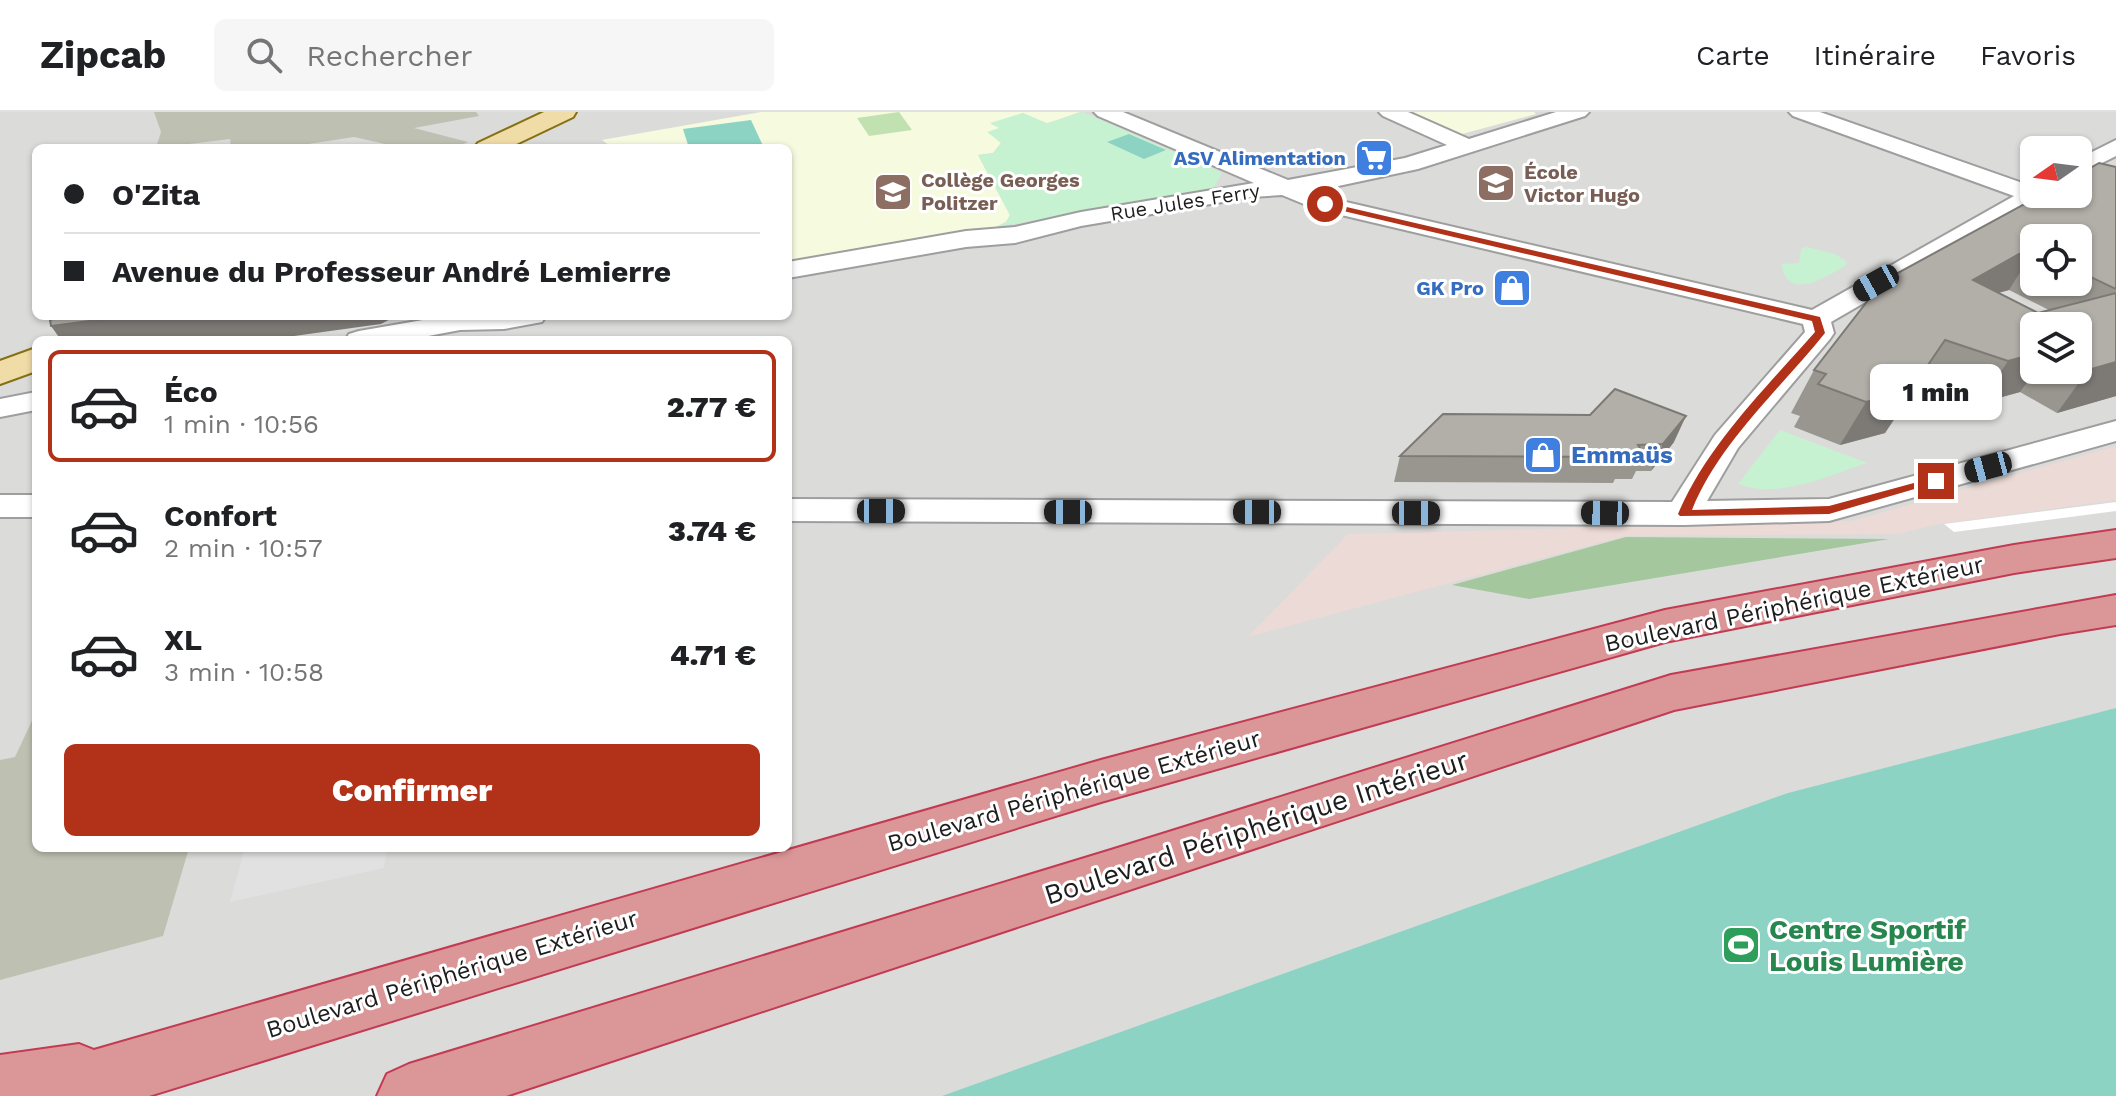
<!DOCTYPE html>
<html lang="fr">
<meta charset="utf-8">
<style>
:root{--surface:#fff;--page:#f6f6f6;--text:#202124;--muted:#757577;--line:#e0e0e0;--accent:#b23219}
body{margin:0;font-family:"Work Sans",sans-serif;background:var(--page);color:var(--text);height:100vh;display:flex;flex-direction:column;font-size:30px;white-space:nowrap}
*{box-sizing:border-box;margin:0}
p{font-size:26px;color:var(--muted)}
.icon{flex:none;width:44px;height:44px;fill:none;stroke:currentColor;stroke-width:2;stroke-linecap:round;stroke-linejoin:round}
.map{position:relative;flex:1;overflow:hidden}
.details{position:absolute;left:32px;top:224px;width:760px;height:516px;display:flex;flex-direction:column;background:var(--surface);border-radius:12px;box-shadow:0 2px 6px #0004}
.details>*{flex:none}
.guide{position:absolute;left:32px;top:32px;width:760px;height:176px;border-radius:12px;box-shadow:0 2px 6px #0004;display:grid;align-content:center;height:176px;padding:0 32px;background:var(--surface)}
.needle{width:52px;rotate:256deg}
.tools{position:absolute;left:2020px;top:24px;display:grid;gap:16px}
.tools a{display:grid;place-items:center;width:72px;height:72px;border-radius:12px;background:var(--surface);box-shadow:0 2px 6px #0004;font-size:40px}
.end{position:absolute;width:36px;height:36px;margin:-18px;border:10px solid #b23219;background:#fff;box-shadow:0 0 0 4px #fff}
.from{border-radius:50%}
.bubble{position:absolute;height:56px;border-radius:12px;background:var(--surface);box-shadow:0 2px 6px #0004;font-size:26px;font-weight:800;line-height:56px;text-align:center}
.car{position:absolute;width:24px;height:48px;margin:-24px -12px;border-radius:10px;box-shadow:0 0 6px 2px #0007;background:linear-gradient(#222 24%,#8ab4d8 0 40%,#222 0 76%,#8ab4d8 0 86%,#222 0)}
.guide b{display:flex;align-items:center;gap:28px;height:76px;font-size:30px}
.guide b+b{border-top:2px solid var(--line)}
.guide i{width:20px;height:20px;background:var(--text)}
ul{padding:14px 0 0;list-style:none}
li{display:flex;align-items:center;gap:24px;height:112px;margin:0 16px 12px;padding:0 16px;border:4px solid transparent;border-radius:12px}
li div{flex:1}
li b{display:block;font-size:30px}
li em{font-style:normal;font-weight:800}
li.on{border-color:var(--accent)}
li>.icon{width:72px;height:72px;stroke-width:1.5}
.primary-button{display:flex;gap:16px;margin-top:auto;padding:16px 32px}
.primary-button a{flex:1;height:92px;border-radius:12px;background:var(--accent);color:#fff;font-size:32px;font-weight:800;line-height:92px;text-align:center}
header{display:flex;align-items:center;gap:48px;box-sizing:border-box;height:112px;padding:0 40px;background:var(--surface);border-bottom:2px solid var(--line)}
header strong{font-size:38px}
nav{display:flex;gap:44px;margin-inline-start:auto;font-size:28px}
.search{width:560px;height:72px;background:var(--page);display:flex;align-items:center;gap:20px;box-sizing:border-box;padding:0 28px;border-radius:12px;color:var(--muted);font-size:30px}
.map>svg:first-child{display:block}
.residential{fill:#dbdbda;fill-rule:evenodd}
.commercial{fill:#ecdad6}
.education{fill:#f6fbe0}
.construction{fill:#bec0b1}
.grass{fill:#c1e1b0}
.forest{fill:#a4c79e}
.park{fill:#c7f2d1}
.pitch{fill:#8cd3c3}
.parking{fill:#e1e1e1}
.pier{fill:#fff}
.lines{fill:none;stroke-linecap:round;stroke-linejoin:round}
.minor-casing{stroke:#9e9e9e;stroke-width:4}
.major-casing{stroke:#847113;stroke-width:4}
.highway-casing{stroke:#c33a53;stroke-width:4}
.minor{fill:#fff;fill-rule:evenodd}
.major{fill:#f0dca7;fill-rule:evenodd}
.highway{fill:#db9697;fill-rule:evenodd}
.wall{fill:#999690;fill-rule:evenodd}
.shaded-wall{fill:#7d7a76}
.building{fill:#b2aea8;stroke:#7d7a76;stroke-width:2}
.route{fill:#b23219}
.labels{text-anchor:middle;stroke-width:6;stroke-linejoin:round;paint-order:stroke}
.far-shop-label{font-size:20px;font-weight:bold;fill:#366cbe;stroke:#fff;text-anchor:end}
.far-education-label{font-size:20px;font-weight:bold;fill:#785e54;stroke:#fff;text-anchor:start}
.far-street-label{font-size:20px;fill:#1d1d1d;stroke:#fff}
.shop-label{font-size:24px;font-weight:bold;fill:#366cbe;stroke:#fff;text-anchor:start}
.street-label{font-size:24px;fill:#1d1d1d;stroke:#fff}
.near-street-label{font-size:28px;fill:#1d1d1d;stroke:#fff}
.near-leisure-label{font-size:28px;font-weight:bold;fill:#27864d;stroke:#fff;text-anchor:start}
</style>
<header>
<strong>Zipcab</strong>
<div class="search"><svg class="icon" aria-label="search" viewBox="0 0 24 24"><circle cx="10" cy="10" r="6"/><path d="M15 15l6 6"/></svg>Rechercher</div>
<nav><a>Carte</a><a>Itinéraire</a><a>Favoris</a></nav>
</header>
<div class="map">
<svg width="2116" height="984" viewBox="0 0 2116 984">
<rect width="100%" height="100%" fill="#edece5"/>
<!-- residential -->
<path class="residential" d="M 0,0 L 2116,0 L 2116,984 L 0,984 ZM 36,36 L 788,36 L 788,204 L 36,204 ZM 2034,38 L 2078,38 L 2078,82 L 2034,82 ZM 2034,126 L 2078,126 L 2078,170 L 2034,170 ZM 2034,214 L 2078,214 L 2078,258 L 2034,258 ZM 36,228 L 788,228 L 788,736 L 36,736 Z"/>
<!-- commercial -->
<path class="commercial" d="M 2116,334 L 2116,388 L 1940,412 L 1896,422 L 1625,424 L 1248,525 L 1348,422 L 1852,409 Z"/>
<!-- education -->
<g class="education">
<path d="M 761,0 L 1080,0 L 1046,12 L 1023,1 L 991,12 L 1000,16 L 989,20 L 1001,31 L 993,41 L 978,43 L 1010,103 L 1006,110 L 996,115 L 788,152 L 788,36 L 613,36 L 602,28 Z"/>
<path d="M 1411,0 L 1534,0 L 1536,2 L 1462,22 Z"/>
</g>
<!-- construction -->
<g class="construction">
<path d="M 154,0 L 476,0 L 479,4 L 414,16 L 468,30 L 454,36 L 403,36 L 354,25 L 282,36 L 231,36 L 230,27 L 156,36 L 161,20 Z"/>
<path d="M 36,600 L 36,736 L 189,736 L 163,824 L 0,868 L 0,648 L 15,645 Z"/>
</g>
<!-- grass -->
<path class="grass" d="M 899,0 L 912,18 L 869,24 L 857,6 Z"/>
<!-- forest -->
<path class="forest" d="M 1626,425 L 1889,427 L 1529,487 L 1452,473 Z"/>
<!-- park -->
<g class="park">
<path d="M 1083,0 L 1222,61 L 1213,77 L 996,115 L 1006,110 L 1010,103 L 978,43 L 993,41 L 1001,31 L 987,20 L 999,16 L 990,11 L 1023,1 L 1047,11 Z"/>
<path d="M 1806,135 L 1835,142 L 1847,150 L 1845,154 C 1832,161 1798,185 1785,164 C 1783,160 1783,155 1781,152 L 1799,151 L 1801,137 Z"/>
<path d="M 1780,318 L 1867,351 C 1829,363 1778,388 1738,372 Z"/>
</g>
<!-- pitch -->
<g class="pitch">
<path d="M 751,8 L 764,36 L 689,36 L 683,17 Z"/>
<path d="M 1129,22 L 1166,38 L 1144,47 L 1107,30 Z"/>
<path d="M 2116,596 L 2116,984 L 942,984 L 1788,681 Z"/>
</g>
<!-- parking -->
<path class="parking" d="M 245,736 L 387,736 L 384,756 L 230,790 Z"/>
<!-- pier -->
<path class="pier" d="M 2116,390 L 2116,399 L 1954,420 L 1944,412 Z"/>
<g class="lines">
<defs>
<g id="minor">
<path d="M 1094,0 L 1123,0 L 1288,68 L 1405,46 L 1447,33 L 1383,4 L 1379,0 L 1408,0 L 1469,27 L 1556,0 L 1589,0 L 1585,4 L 1418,57 L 1315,79 L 1333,87 L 1812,198 L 2014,84 L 1793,4 L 1789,0 L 1820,0 L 2034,75 L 2034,82 L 2047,82 L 2043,87 L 1831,210 L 1834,221 L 1830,227 L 1738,336 L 1707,389 L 1829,387 L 2116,309 L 2116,329 L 1829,409 L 1684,413 L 788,409 L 788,387 L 1672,390 L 1715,323 L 1805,220 L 1803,212 L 1316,97 L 1282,83 L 1252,85 L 1081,114 L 1015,131 L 966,135 L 788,166 L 788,150 L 966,119 L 1015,115 L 1081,100 L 1254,71 L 1098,4 Z"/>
<path d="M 2116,28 L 2116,44 L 2078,63 L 2078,47 Z"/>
<path d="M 446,204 L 546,204 L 542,210 L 504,217 L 460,218 L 407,228 L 345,228 L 349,222 L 359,219 Z"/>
<path d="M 36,280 L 36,298 L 0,305 L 0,287 Z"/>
<rect x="0" y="383" width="36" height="22"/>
</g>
<g id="major">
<path d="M 544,0 L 576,0 L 573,5 L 508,36 L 474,36 L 478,31 Z"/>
<path d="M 36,236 L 36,259 L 0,272 L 0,249 Z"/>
</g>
<g id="highway">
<path d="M 2116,418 L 2116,446 L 2014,461 L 1665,530 L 1101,690 L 149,984 L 0,984 L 0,943 L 79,932 L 94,938 L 1101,648 L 1665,498 L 2014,433 Z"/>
<path d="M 2116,483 L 2116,513 L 2060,522 L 1674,598 L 506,984 L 377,984 L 387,962 L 409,952 L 1111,738 L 1671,563 Z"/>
</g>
</defs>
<!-- minor casing -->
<use href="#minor" class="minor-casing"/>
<!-- major casing -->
<use href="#major" class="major-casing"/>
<!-- highway casing -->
<use href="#highway" class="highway-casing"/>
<!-- minor -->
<use href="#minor" class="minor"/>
<!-- major -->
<use href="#major" class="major"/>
<!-- highway -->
<use href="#highway" class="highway"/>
</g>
<!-- wall -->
<g class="wall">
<path d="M 2116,55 L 2116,284 L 2057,301 L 2020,280 L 1980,291 L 1919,271 L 1885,321 L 1840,333 L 1794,315 L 1800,304 L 1791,301 L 1814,258 ZM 2034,126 L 2078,126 L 2078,170 L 2034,170 ZM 2009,178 L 2049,198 L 2038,201 L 1998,181 ZM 2034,214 L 2078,214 L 2078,258 L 2034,258 Z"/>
<path d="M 1674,330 L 1651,359 L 1636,359 L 1632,367 L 1615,367 L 1613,371 L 1394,370 L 1400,344 Z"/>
</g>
<!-- shaded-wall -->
<g class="shaded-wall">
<path d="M 2034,138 L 2009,178 L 1994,182 L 1973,168 L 2019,142 Z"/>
<path d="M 128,204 L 396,204 L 381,212 L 265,228 L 61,228 L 51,214 Z"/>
<path d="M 1945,228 L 1885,321 L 1840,333 L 1866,290 Z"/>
<path d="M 2034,242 L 2034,258 L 2036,258 L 2020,280 L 1980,291 L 2008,249 Z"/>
<path d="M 2116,250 L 2116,284 L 2057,301 L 2088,258 Z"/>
<path d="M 1686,304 L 1674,330 L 1651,359 L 1663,332 Z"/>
</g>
<!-- building -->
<g class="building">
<path d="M 2099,51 L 2116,55 L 2116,177 L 2078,159 L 2078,126 L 2034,126 L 2034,138 L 2019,142 L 1973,168 L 2038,201 L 2116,181 L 2116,250 L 2088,258 L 2078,253 L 2078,214 L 2034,214 L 2034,242 L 2008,249 L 1945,228 L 1911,278 L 1866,290 L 1818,272 L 1826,262 L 1814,258 L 1883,169 L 2043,82 L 2078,82 L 2078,63 Z"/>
<path d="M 60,204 L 128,204 L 51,214 L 50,208 Z"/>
<path d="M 1615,277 L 1686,304 L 1663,332 L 1638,333 L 1643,341 L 1622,341 L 1624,345 L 1400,344 L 1443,302 L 1590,303 Z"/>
</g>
<!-- route -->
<path class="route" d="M 1325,90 L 1820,205 L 1825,221 C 1781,276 1718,332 1692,398 L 1829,394 L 1936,365 L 1942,369 L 1829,402 L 1680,404 L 1678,402 C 1707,333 1766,276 1815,220 L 1812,209 L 1322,94 Z"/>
<!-- icons -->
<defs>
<symbol id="supermarket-square" viewBox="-11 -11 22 22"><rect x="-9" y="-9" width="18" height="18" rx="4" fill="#3f7fe0" stroke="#fff"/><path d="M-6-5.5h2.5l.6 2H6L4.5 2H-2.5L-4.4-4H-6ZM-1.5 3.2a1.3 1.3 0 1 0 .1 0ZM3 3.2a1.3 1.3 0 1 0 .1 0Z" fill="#fff"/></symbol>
<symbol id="school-square" viewBox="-11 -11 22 22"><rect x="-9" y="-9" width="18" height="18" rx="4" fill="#8d6e63" stroke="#fff"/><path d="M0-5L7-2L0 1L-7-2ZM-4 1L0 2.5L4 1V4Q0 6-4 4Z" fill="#fff"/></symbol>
<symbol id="shop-square" viewBox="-11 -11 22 22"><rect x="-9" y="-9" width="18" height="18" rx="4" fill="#3f7fe0" stroke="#fff"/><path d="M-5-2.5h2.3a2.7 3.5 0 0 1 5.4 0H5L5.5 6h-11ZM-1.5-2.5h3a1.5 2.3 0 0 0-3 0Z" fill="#fff"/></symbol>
<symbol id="stadium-square" viewBox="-11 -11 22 22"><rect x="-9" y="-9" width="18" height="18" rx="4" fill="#2e9e5b" stroke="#fff"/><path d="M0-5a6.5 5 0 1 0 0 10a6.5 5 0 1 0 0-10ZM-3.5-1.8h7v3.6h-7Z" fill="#fff"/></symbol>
</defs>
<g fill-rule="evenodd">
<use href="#supermarket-square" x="1352" y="24" width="44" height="44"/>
<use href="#school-square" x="1474" y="49" width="44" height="44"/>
<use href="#school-square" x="871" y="58" width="44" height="44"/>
<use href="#shop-square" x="1490" y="154" width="44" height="44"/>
<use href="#shop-square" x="1521" y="321" width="44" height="44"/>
<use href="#stadium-square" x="1719" y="811" width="44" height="44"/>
</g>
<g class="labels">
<!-- far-shop labels -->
<g class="far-shop-label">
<text x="1346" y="53">ASV Alimentation</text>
<text x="1484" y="183">GK Pro</text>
</g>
<!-- far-education labels -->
<g class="far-education-label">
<text x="1524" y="67">École<tspan x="1524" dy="23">Victor Hugo</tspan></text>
<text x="921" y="75">Collège Georges<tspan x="921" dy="23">Politzer</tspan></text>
</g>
<!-- far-street labels -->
<g class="far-street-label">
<text transform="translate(1185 90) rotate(-9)" y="7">Rue Jules Ferry</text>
</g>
<!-- shop labels -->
<g class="shop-label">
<text x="1571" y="351">Emmaüs</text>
</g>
<!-- street labels -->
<g class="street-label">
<text transform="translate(1794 492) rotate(-12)" y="8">Boulevard Périphérique Extérieur</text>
<text transform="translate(1074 679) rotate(-16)" y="8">Boulevard Périphérique Extérieur</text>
<text transform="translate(452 862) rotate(-17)" y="8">Boulevard Périphérique Extérieur</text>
</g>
<!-- near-street labels -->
<g class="near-street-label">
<text transform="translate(1256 715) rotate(-18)" y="10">Boulevard Périphérique Intérieur</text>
</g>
<!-- near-leisure labels -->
<g class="near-leisure-label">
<text x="1769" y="827">Centre Sportif<tspan x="1769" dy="32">Louis Lumière</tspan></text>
</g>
</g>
</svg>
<div class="tools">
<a><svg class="needle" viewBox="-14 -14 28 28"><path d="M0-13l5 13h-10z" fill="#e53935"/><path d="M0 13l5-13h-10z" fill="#757577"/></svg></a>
<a><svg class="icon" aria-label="locate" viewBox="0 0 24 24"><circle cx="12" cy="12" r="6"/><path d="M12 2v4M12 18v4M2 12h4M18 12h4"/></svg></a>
<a><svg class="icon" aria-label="layers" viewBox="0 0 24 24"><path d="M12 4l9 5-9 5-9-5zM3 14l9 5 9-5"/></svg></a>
</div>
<i class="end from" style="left:1325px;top:92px"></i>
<i class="end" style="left:1936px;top:369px"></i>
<div class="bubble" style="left:1870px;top:252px;width:132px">1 min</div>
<i class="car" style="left:1876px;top:171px;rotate:241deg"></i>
<i class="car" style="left:1988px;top:355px;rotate:255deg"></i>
<i class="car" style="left:881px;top:399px;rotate:90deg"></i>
<i class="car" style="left:1068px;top:400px;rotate:270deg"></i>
<i class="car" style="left:1257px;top:400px;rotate:270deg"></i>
<i class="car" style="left:1416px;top:401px;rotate:90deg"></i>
<i class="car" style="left:1605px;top:401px;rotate:271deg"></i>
<div class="guide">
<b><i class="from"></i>O'Zita</b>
<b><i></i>Avenue du Professeur André Lemierre</b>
</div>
<section class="details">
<ul>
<li class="on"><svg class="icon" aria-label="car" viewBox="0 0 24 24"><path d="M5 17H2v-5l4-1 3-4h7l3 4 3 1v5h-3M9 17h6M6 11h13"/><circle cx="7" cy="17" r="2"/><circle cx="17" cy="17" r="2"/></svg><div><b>Éco</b><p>1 min · 10:56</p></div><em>2.77 €</em></li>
<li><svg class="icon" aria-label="car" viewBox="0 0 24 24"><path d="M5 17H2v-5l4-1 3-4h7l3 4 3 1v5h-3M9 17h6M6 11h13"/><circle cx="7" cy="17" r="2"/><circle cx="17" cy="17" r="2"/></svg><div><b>Confort</b><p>2 min · 10:57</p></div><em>3.74 €</em></li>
<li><svg class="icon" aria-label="car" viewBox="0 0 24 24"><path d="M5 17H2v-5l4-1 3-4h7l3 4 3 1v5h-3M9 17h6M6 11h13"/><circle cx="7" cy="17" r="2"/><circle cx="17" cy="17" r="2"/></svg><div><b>XL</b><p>3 min · 10:58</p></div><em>4.71 €</em></li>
</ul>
<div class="primary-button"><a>Confirmer</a></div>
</section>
</div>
